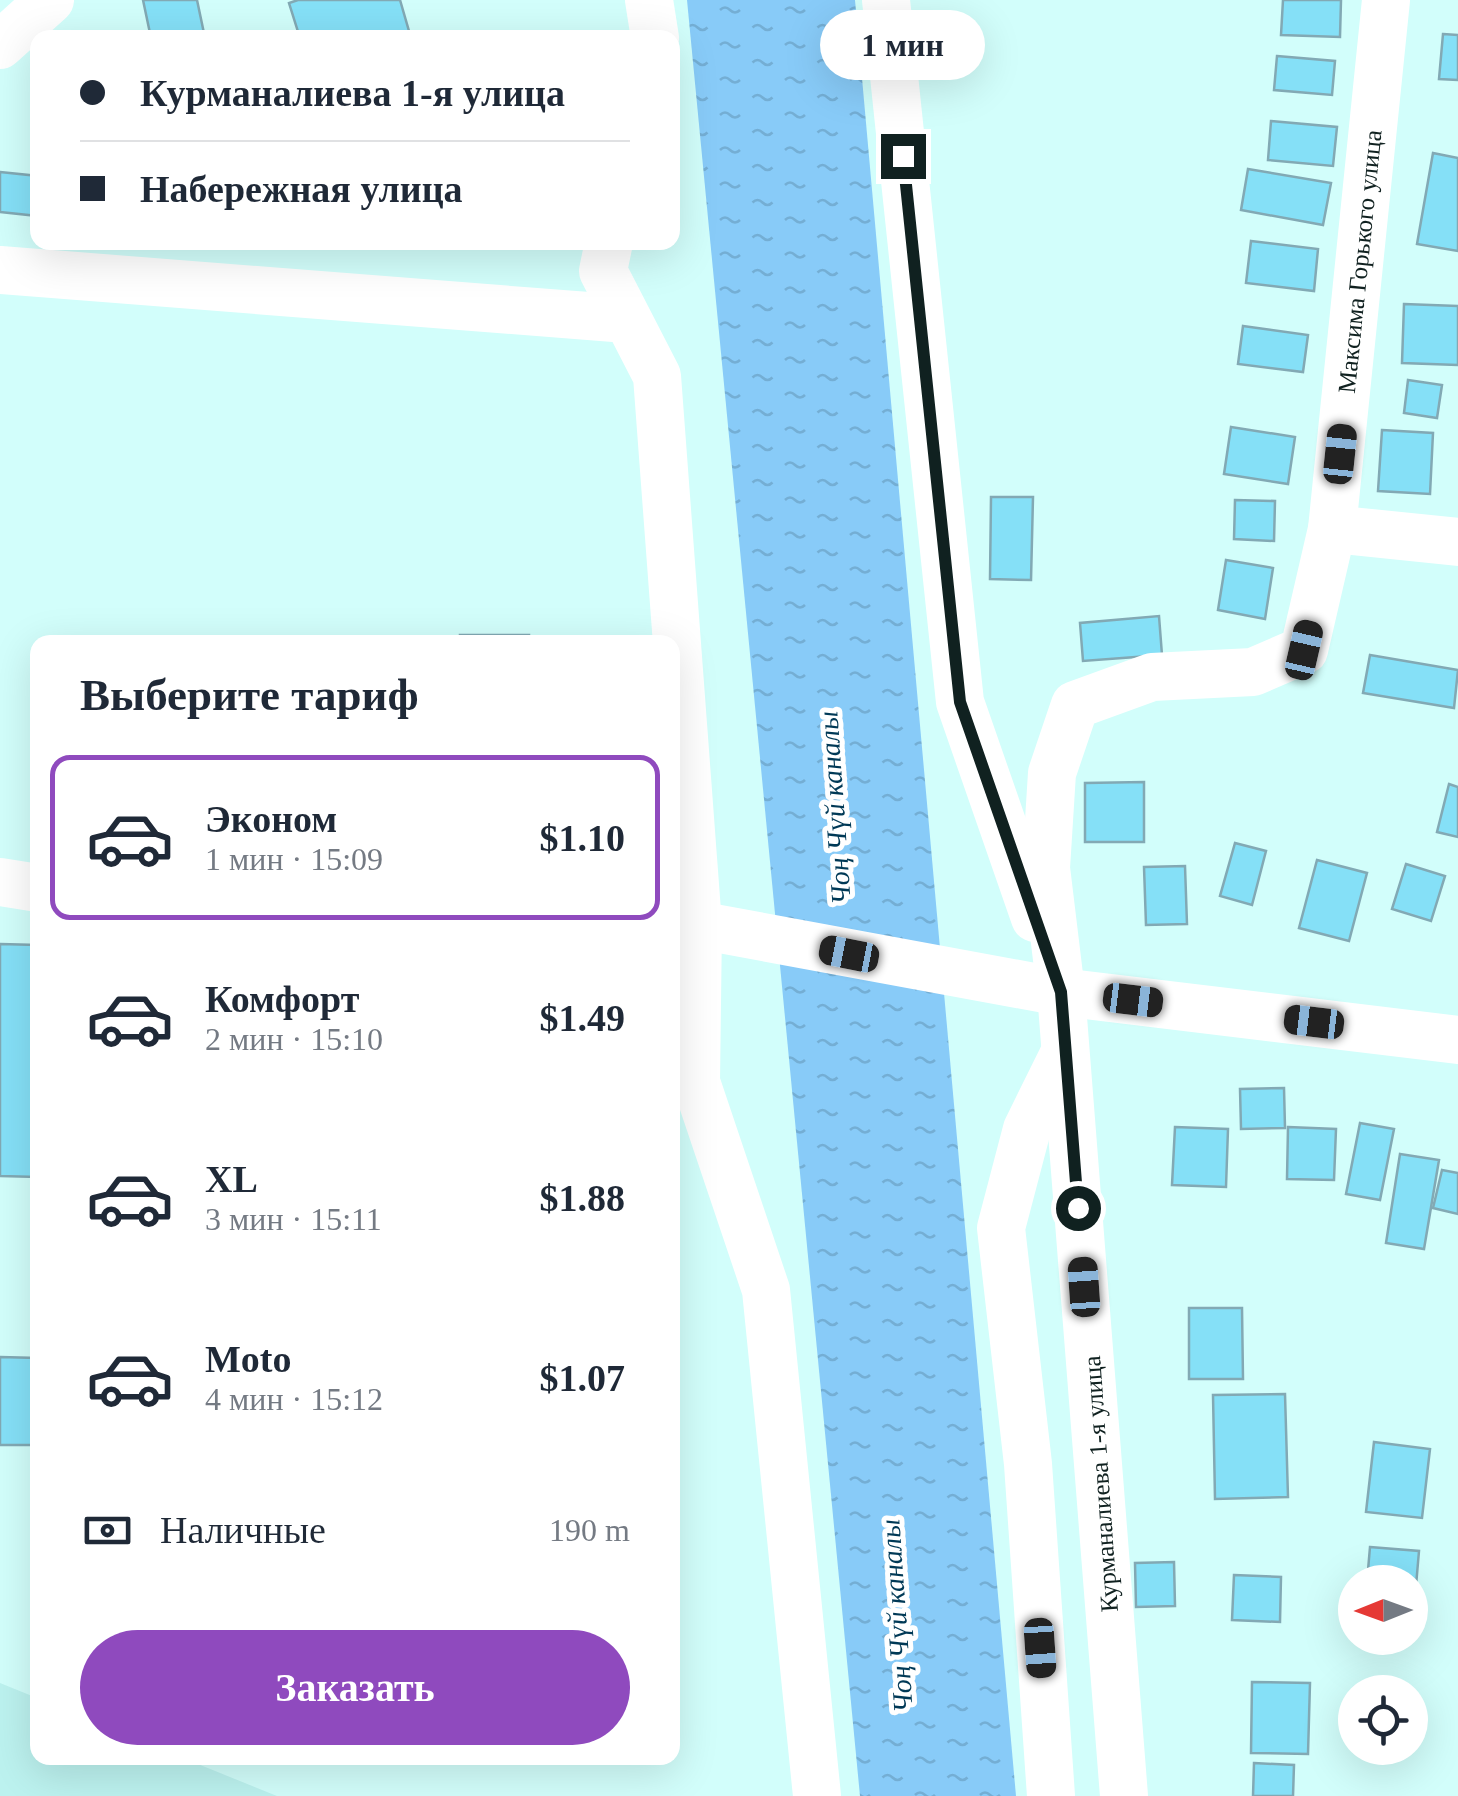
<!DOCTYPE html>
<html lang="ru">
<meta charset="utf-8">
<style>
:root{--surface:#fff;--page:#f6f6f7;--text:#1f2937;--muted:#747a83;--line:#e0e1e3;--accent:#8f4abe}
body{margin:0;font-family:"Times New Roman",serif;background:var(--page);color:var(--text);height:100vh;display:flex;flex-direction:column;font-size:38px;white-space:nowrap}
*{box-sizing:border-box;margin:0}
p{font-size:32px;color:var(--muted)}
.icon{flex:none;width:55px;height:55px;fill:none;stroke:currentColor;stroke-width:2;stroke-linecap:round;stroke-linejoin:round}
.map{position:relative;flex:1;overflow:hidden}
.sheet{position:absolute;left:30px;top:635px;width:650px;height:1130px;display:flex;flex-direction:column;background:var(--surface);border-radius:20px;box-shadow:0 10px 40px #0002}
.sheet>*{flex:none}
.top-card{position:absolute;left:30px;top:30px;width:650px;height:220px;border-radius:20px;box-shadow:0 10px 40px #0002;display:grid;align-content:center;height:220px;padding:0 50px;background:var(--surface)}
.needle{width:65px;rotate:269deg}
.fabs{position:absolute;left:1338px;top:1565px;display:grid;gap:20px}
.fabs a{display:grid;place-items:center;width:90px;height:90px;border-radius:50%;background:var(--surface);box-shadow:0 10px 40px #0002;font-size:50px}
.end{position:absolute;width:45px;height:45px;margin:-22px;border:12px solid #102120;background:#fff;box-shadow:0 0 0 5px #fff}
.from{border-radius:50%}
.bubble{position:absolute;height:70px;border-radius:35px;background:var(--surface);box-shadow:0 10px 40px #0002;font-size:32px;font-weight:700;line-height:70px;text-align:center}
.car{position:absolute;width:30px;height:60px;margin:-30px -15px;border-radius:12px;box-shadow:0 0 8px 2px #0007;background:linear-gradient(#222 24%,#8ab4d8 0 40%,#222 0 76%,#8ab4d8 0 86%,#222 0)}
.top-card b{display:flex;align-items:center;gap:35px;height:95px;font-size:38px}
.top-card b+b{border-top:2px solid var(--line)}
.top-card i{width:25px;height:25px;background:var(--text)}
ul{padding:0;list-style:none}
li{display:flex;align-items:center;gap:30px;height:165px;margin:0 20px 15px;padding:0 30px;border:5px solid transparent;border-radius:20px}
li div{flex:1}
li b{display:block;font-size:38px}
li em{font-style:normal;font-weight:700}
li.current{border-color:var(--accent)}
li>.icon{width:90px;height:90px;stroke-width:1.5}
h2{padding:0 50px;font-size:45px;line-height:120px}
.pay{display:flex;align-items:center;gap:25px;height:110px;padding:0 50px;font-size:38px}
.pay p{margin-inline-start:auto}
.button{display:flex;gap:20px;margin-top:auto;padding:20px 50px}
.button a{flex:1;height:115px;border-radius:60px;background:var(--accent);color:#fff;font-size:40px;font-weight:700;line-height:115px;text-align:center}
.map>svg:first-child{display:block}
.built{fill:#bcf2ef}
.water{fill:url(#water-ripples)}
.building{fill:#85e0f7;stroke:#82a9b4;stroke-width:2.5}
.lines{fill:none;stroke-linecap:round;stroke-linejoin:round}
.minor{stroke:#fff;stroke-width:48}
.route{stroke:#102120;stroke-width:12}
.labels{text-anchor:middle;stroke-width:10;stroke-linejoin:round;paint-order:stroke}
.street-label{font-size:25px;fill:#102120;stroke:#fff}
.water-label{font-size:28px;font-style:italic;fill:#003956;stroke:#fff}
</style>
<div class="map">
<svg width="1458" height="1796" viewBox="0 0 1458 1796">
<defs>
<pattern id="water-ripples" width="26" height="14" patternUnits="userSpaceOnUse" patternTransform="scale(2.5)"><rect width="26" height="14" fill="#88cbf8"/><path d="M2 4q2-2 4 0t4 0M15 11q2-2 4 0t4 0" fill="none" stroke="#74aed4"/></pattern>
</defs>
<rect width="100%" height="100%" fill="#d2fefb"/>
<!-- built -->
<path class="built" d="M 0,1683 L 37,1698 L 38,1758 L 183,1758 L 277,1796 L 0,1796 Z"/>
<!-- water -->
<path class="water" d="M 687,0 L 855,0 L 1016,1796 L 860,1796 Z"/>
<!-- building -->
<g class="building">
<path d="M 143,0 L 197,0 L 205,38 L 151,38 Z"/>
<path d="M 298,0 L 400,0 L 411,38 L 300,38 L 289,3 Z"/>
<path d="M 1283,0 L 1341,0 L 1340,37 L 1281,35 Z"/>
<path d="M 1443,34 L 1458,35 L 1458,80 L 1439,79 Z"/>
<path d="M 1277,56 L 1335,61 L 1332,95 L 1274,90 Z"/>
<path d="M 1271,121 L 1337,127 L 1333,166 L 1268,160 Z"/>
<path d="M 1433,153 L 1458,158 L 1458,251 L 1417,244 Z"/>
<path d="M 1248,169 L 1331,183 L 1323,225 L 1241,210 Z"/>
<path d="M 0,172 L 38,176 L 38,216 L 0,212 Z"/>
<path d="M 1251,241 L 1318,249 L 1314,291 L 1246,283 Z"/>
<path d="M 1404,304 L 1458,306 L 1458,365 L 1402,363 Z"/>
<path d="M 1243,326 L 1308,335 L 1303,372 L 1238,364 Z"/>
<path d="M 1408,380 L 1442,385 L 1437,418 L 1404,413 Z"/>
<path d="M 1231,427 L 1295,437 L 1288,484 L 1224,474 Z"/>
<path d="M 1382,430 L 1433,433 L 1430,494 L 1378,491 Z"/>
<path d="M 991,497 L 1033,497 L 1031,580 L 990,579 Z"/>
<path d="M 1235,500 L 1275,501 L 1274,541 L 1234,539 Z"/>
<path d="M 1226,560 L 1273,568 L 1265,619 L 1218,610 Z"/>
<path d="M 1159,616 L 1162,655 L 1083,661 L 1080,623 Z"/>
<rect x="460" y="635" width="69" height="7"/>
<path d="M 1370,655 L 1458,670 L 1454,708 L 1363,693 Z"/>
<path d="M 1144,782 L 1144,842 L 1085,842 L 1085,783 Z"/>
<path d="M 1449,784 L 1458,787 L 1458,837 L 1437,832 Z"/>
<path d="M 1235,843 L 1266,851 L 1252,905 L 1220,896 Z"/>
<path d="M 1317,860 L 1367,873 L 1349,941 L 1299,928 Z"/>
<path d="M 1406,864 L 1445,876 L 1431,921 L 1392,909 Z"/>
<path d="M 1185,866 L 1187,924 L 1146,925 L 1144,867 Z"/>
<path d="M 0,944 L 38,945 L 38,1177 L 0,1176 Z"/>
<path d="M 1284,1088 L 1285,1128 L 1241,1129 L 1240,1089 Z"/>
<path d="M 1360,1123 L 1394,1129 L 1380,1200 L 1346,1194 Z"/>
<path d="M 1175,1127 L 1228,1129 L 1226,1187 L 1172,1185 Z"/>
<path d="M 1288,1127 L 1336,1129 L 1334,1180 L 1287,1179 Z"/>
<path d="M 1400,1154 L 1439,1160 L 1424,1249 L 1386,1243 Z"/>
<path d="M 1442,1170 L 1458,1173 L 1458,1214 L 1433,1208 Z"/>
<path d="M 1189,1308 L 1242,1308 L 1243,1379 L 1189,1379 Z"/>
<path d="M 0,1357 L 38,1358 L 38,1445 L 0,1445 Z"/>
<path d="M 1285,1394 L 1288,1497 L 1215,1499 L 1213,1395 Z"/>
<path d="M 1374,1442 L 1430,1449 L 1422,1518 L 1366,1512 Z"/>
<path d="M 1370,1547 L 1419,1551 L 1414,1609 L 1410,1609 L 1410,1582 L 1367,1582 Z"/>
<path d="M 1174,1562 L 1175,1606 L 1136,1607 L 1135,1563 Z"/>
<path d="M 1234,1575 L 1281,1577 L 1280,1622 L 1232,1620 Z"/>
<path d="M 1252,1682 L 1310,1683 L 1308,1754 L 1251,1753 Z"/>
<path d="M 1254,1763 L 1294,1765 L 1293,1796 L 1253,1796 Z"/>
</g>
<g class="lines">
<!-- minor -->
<g class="minor">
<path d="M 649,0 L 655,38"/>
<path d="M 886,0 L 960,702 L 1035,918"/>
<path d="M 0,45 L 50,0"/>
<path d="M 609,242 L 603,271 L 657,376 L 698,925 L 696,1082 L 766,1290 L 817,1796"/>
<path d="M 0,270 L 627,319"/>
<path d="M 1332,529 L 1458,542"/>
<path d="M 0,882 L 38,888"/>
<path d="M 698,925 L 1061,992 L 1458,1040"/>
<path d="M 1051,1796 L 1028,1464 L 1001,1228 L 1027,1129 L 1064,1054"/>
<path id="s1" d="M 1124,1796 L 1061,992 L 1046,868 L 1052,773 L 1075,705 L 1152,677 L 1253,672 L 1304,650 L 1332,529 L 1386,0"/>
</g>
</g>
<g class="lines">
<!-- route -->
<path class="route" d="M 903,156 L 960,702 L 1061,992 L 1078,1208"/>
</g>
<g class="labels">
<!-- street labels -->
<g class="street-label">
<text dy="9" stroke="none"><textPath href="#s1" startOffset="1730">Максима Горького улица</textPath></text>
<text transform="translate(1100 1484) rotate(-94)" y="9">Курманалиева 1-я улица</text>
</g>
<!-- water labels -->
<g class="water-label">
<text transform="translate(834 808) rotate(-94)" y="10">Чоң Чүй каналы</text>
<text transform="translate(896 1616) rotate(-94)" y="10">Чоң Чүй каналы</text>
</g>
</g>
</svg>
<div class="fabs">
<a><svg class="needle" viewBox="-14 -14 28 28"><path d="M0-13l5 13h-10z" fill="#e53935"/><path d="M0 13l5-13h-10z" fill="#747a83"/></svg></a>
<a><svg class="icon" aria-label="locate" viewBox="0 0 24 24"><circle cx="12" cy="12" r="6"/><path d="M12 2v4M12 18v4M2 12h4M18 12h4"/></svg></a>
</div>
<i class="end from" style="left:1078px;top:1208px"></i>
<i class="end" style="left:903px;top:156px"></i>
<div class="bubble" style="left:820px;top:10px;width:165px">1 мин</div>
<i class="car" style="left:1340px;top:454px;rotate:6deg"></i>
<i class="car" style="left:1304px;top:650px;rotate:13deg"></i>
<i class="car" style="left:849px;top:954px;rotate:281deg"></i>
<i class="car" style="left:1133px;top:1000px;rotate:97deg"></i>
<i class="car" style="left:1314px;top:1022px;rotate:277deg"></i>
<i class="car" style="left:1084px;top:1287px;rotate:356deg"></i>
<i class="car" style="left:1040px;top:1648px;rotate:176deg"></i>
<div class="top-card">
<b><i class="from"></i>Курманалиева 1-я улица</b>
<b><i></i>Набережная улица</b>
</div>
<section class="sheet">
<h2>Выберите тариф</h2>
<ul>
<li class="current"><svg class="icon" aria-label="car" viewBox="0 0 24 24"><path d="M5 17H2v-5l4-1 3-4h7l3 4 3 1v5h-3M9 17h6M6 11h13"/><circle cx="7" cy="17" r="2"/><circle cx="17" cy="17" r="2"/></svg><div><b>Эконом</b><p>1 мин · 15:09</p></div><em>$1.10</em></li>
<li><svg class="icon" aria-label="car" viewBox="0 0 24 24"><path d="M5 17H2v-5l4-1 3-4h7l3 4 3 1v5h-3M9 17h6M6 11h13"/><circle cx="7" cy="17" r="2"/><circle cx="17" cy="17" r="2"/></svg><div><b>Комфорт</b><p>2 мин · 15:10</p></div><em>$1.49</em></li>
<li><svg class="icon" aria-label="car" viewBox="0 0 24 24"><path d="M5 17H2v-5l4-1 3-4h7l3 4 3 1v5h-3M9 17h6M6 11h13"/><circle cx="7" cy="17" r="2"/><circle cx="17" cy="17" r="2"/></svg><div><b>XL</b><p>3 мин · 15:11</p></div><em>$1.88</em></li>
<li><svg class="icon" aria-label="car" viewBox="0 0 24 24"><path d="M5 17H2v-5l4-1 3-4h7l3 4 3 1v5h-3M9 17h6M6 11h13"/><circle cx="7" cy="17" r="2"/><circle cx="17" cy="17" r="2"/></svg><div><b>Moto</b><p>4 мин · 15:12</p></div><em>$1.07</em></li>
</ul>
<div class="pay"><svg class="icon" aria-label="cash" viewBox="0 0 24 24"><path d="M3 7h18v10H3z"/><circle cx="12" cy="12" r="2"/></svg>Наличные<p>190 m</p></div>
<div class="button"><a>Заказать</a></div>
</section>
</div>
